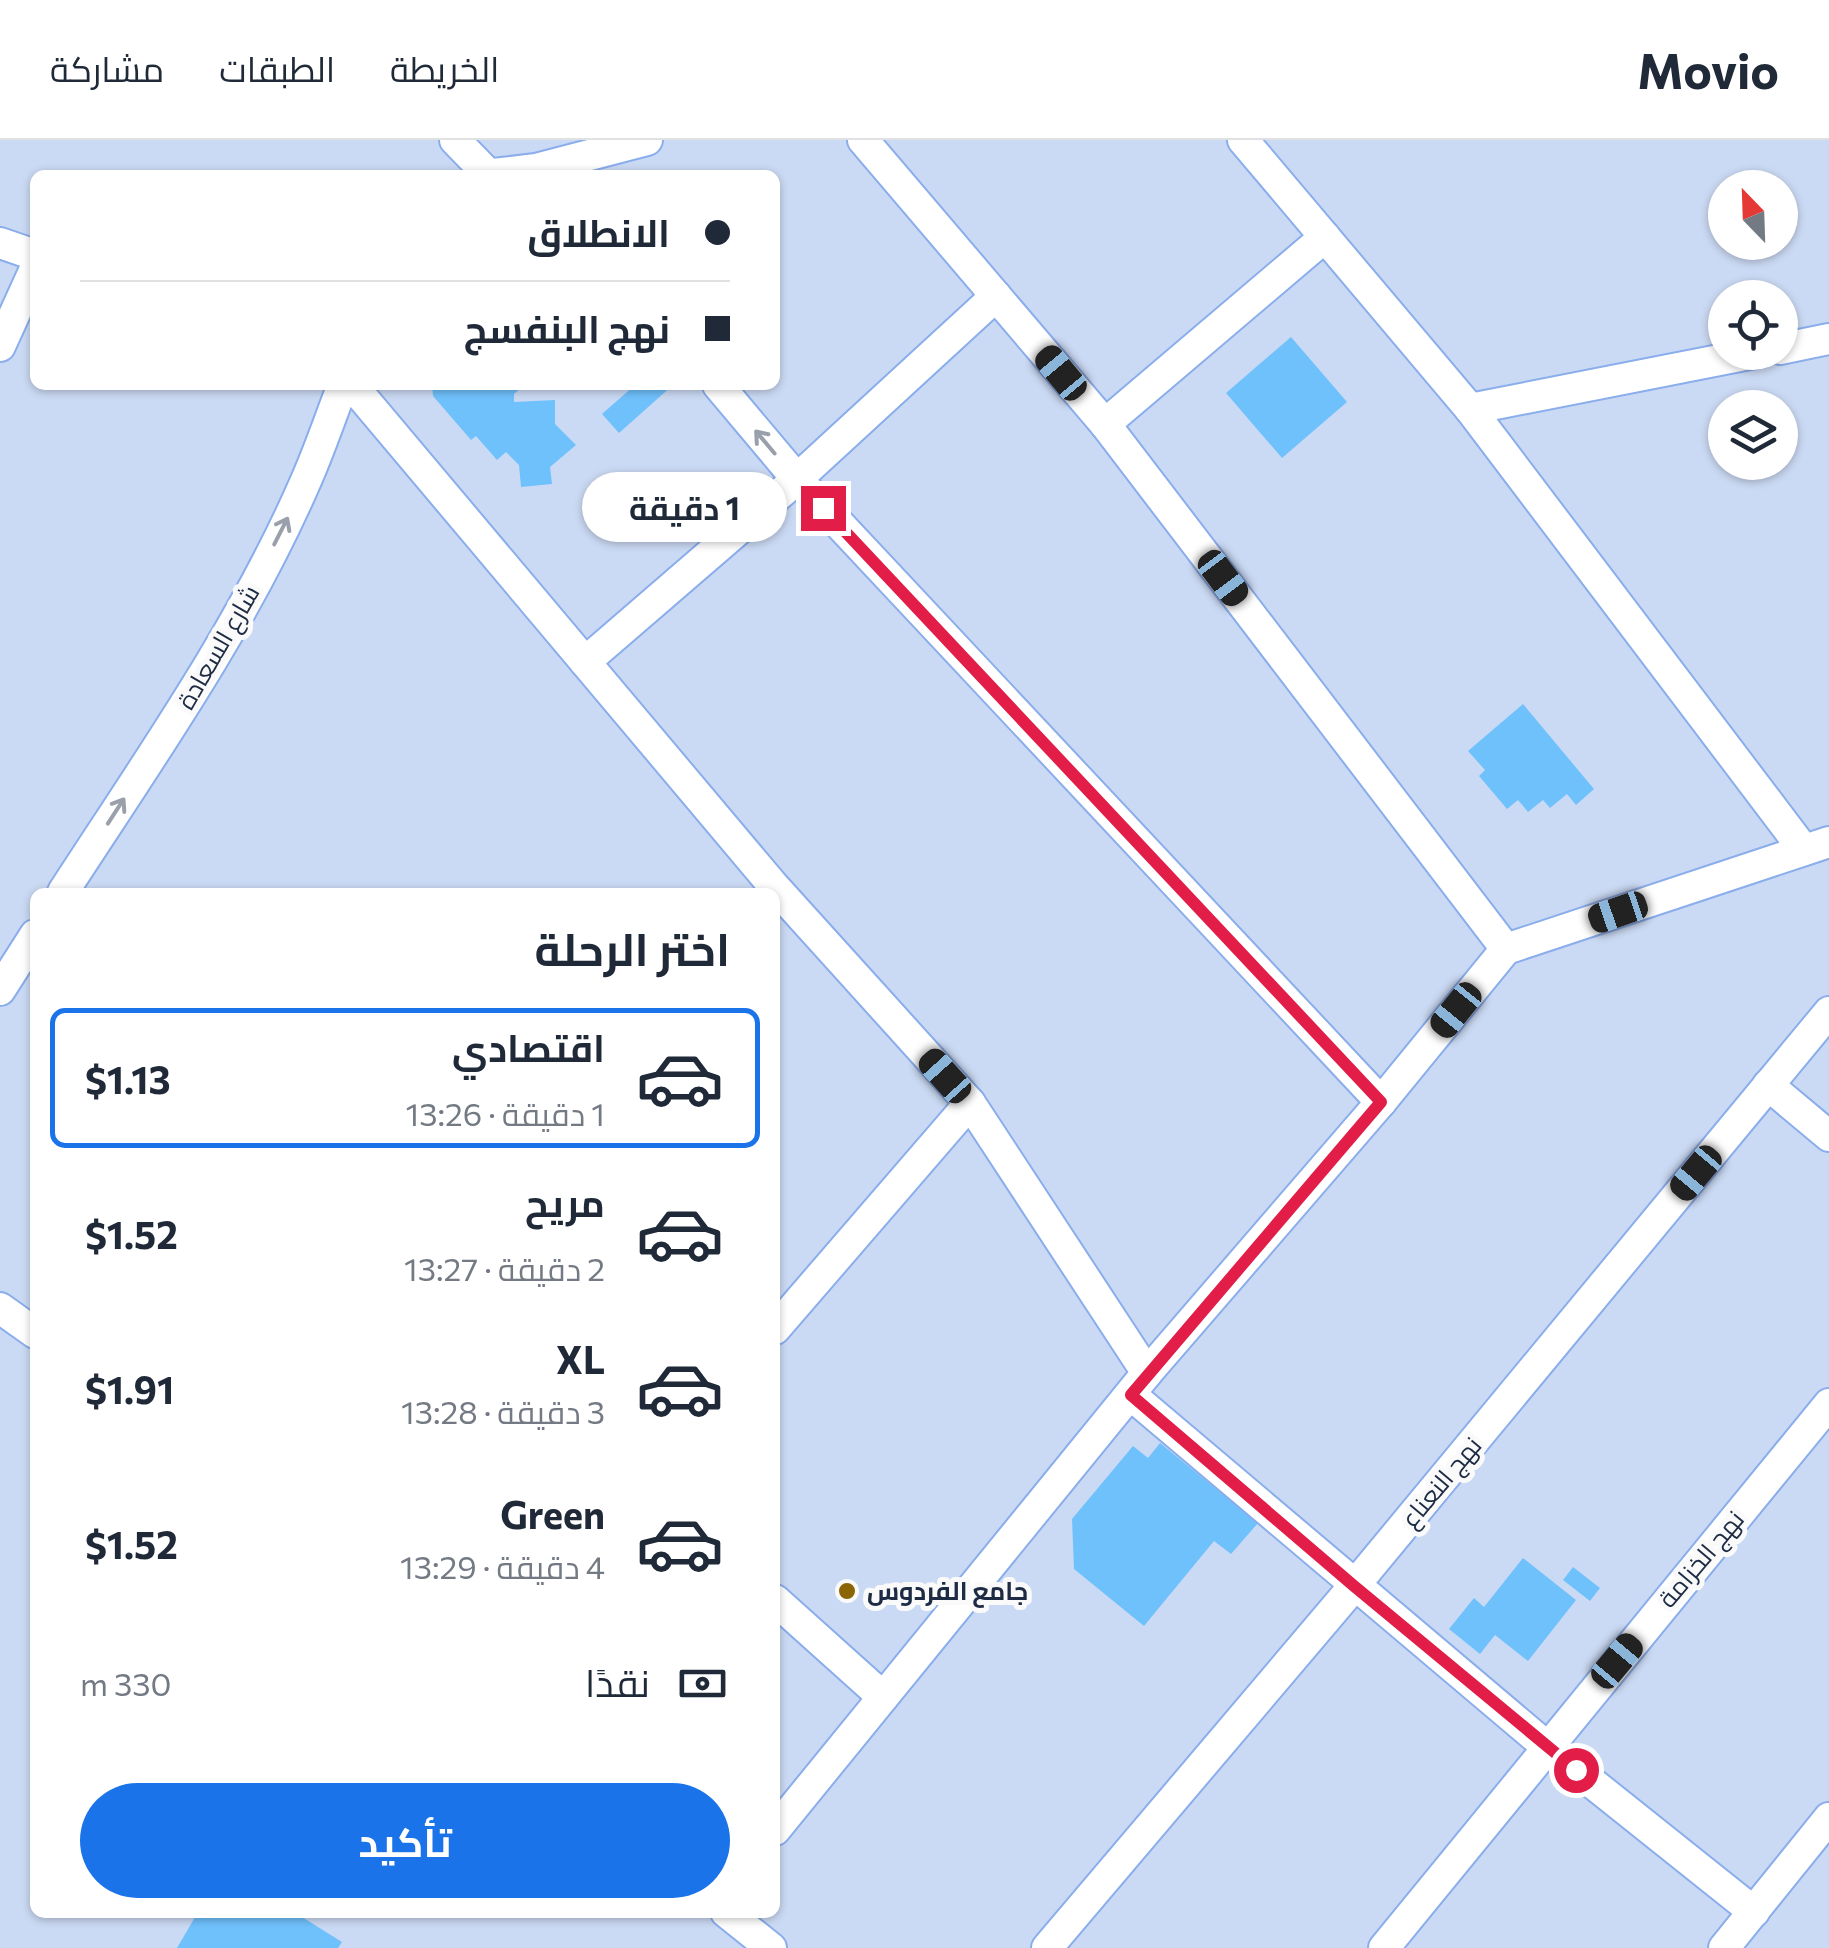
<!DOCTYPE html>
<html lang="ar">
<meta charset="utf-8">
<style>
:root{--surface:#fff;--page:#f6f6f7;--text:#1f2937;--muted:#747a83;--line:#e0e1e3;--accent:#1a73e8}
body{margin:0;font-family:Commissioner,Cairo,sans-serif;background:var(--page);color:var(--text);direction:rtl;height:100vh;display:flex;flex-direction:column;font-size:38px;white-space:nowrap}
*{box-sizing:border-box;margin:0}
p{font-size:32px;color:var(--muted)}
.icon{flex:none;width:55px;height:55px;fill:none;stroke:currentColor;stroke-width:2;stroke-linecap:round;stroke-linejoin:round}
.map{position:relative;flex:1;overflow:hidden;direction:ltr}
.side{position:absolute;left:30px;top:748px;width:750px;height:1030px;display:flex;flex-direction:column;background:var(--surface);border-radius:15px;box-shadow:0 2px 8px #0004;direction:rtl}
.side>*{flex:none}
.hud{position:absolute;left:30px;top:30px;width:750px;height:220px;border-radius:15px;box-shadow:0 2px 8px #0004;direction:rtl;display:grid;align-content:center;height:220px;padding:0 50px;background:var(--surface)}
.needle{width:65px;rotate:337deg}
.tools{position:absolute;left:1708px;top:30px;display:grid;gap:20px}
.tools a{display:grid;place-items:center;width:90px;height:90px;border-radius:50%;background:var(--surface);box-shadow:0 2px 8px #0004;font-size:50px}
.end{position:absolute;width:45px;height:45px;margin:-22px;border:12px solid #e11d48;background:#fff;box-shadow:0 0 0 5px #fff}
.from{border-radius:50%}
.bubble{position:absolute;height:70px;border-radius:35px;background:var(--surface);box-shadow:0 2px 8px #0004;font-size:32px;font-weight:700;line-height:70px;text-align:center;direction:rtl}
.car{position:absolute;width:30px;height:60px;margin:-30px -15px;border-radius:12px;box-shadow:0 0 8px 2px #0007;background:linear-gradient(#222 24%,#8ab4d8 0 40%,#222 0 76%,#8ab4d8 0 86%,#222 0)}
.hud b{display:flex;align-items:center;gap:35px;height:95px;font-size:38px}
.hud b+b{border-top:2px solid var(--line)}
.hud i{width:25px;height:25px;background:var(--text)}
ul{padding:0;list-style:none}
li{display:flex;align-items:center;gap:30px;height:140px;margin:0 20px 15px;padding:0 30px;border:5px solid transparent;border-radius:15px}
li div{flex:1}
li b{display:block;font-size:38px}
li em{font-style:normal;font-weight:700}
li.selected{border-color:var(--accent)}
li>.icon{width:90px;height:90px;stroke-width:1.5}
h2{padding:0 50px;font-size:45px;line-height:120px}
.pay{display:flex;align-items:center;gap:25px;height:110px;padding:0 50px;font-size:38px}
.pay p{margin-inline-start:auto}
.cta{display:flex;gap:20px;margin-top:auto;padding:20px 50px}
.cta a{flex:1;height:115px;border-radius:60px;background:var(--accent);color:#fff;font-size:40px;font-weight:700;line-height:115px;text-align:center}
header{display:flex;align-items:center;gap:60px;box-sizing:border-box;height:140px;padding:0 50px;background:var(--surface);border-bottom:2px solid var(--line)}
header strong{font-size:48px}
nav{display:flex;gap:55px;margin-inline-start:auto;font-size:35px}
.map>svg:first-child{display:block}
.building{fill:#6fc1fc}
.lines{fill:none;stroke-linecap:round;stroke-linejoin:round}
.street-casing{stroke:#8aadec;stroke-width:34}
.street{stroke:#fff;stroke-width:30}
.oneway{stroke:#9aa0ab}
.route{stroke:#e11d48;stroke-width:12}
.poi-dot{fill:#8b6404;stroke:#fafafa;stroke-width:4}
.labels{text-anchor:middle;stroke-width:10;stroke-linejoin:round;paint-order:stroke}
.street-label{font-size:25px;fill:#1e2b44;stroke:#fafafa}
.poi-label{font-size:25px;font-weight:bold;fill:#1e2b44;stroke:#fafafa;text-anchor:start}
</style>
<header>
<strong>Movio</strong>
<nav><a>الخريطة</a><a>الطبقات</a><a>مشاركة</a></nav>
</header>
<div class="map">
<svg width="1829" height="1808" viewBox="0 0 1829 1808">
<rect width="100%" height="100%" fill="#cbdaf4"/>
<!-- building -->
<g class="building">
<path d="M 1291,197 L 1347,262 L 1282,318 L 1226,253 Z"/>
<path d="M 432,245 L 524,245 L 514,254 L 514,262 L 555,260 L 555,284 L 576,305 L 550,327 L 552,344 L 521,347 L 519,325 L 506,312 L 497,320 L 476,296 L 471,300 L 433,256 Z"/>
<path d="M 635,245 L 673,245 L 619,293 L 602,274 Z"/>
<path d="M 1523,564 L 1594,649 L 1576,665 L 1567,654 L 1550,668 L 1543,660 L 1528,672 L 1518,660 L 1507,669 L 1479,636 L 1485,630 L 1468,611 Z"/>
<path d="M 1160,1303 L 1258,1383 L 1231,1414 L 1214,1401 L 1144,1486 L 1074,1429 L 1072,1379 L 1133,1306 L 1148,1318 Z"/>
<path d="M 1523,1418 L 1576,1460 L 1528,1521 L 1495,1495 L 1480,1514 L 1449,1489 L 1474,1458 L 1484,1467 Z"/>
<path d="M 1573,1427 L 1600,1448 L 1590,1461 L 1563,1440 Z"/>
<path d="M 198,1772 L 294,1772 L 342,1802 L 338,1808 L 177,1808 Z"/>
</g>
<g class="lines">
<defs>
<g id="street">
<path d="M 455,0 L 488,34"/>
<path d="M 863,0 L 1105,284 L 1506,809"/>
<path d="M 1243,0 L 1470,269 L 1804,710"/>
<path d="M 484,35 L 536,29 L 647,0"/>
<path d="M 0,103 L 35,115"/>
<path d="M 0,206 L 35,129"/>
<path d="M 1780,209 L 1829,199"/>
<path d="M 352,245 L 772,744 L 970,963 L 1147,1233"/>
<path d="M 718,245 L 797,339 L 1381,962"/>
<path d="M 1470,269 L 1760,212"/>
<path d="M 1105,284 L 1325,97"/>
<path d="M 585,522 L 797,339 L 996,156"/>
<path d="M 63,752 C 148,621 241,489 304,345 C 319,312 330,278 343,245"/>
<path d="M 0,850 L 35,795"/>
<path d="M 1768,945 L 1829,996"/>
<path d="M 0,1168 L 35,1193"/>
<path d="M 775,1189 L 970,963"/>
<path d="M 1131,1255 L 1546,1606 L 1754,1772"/>
<path d="M 775,1460 L 883,1557"/>
<path d="M 775,1690 L 1147,1233 L 1381,962 L 1506,809 L 1829,702"/>
<path d="M 726,1772 L 771,1808"/>
<path d="M 1047,1808 L 1354,1446 L 1829,872"/>
<path d="M 1384,1808 L 1829,1264"/>
<path d="M 1724,1808 L 1829,1678"/>
</g>
</defs>
<!-- street casing -->
<use href="#street" class="street-casing"/>
<!-- street -->
<use href="#street" class="street"/>
</g>
<!-- one-way arrows -->
<defs><path id="oneway-shaft" d="M-6 0H5M1.5-3L5.5 0L1.5 3" fill="none" stroke-width="1.6" stroke-linecap="round" stroke-linejoin="round" transform="scale(2.5)"/></defs>
<g class="oneway">
<use href="#oneway-shaft" transform="translate(765 302) rotate(-130)"/>
<use href="#oneway-shaft" transform="translate(281 391) rotate(-63)"/>
<use href="#oneway-shaft" transform="translate(116 671) rotate(-57)"/>
</g>
<g class="lines">
<!-- route -->
<path class="route" d="M 823,368 L 1381,962 L 1131,1255 L 1354,1446 L 1576,1630"/>
</g>
<!-- markers -->
<circle class="poi-dot" cx="847" cy="1451" r="10"/>
<g class="labels">
<!-- street labels -->
<g class="street-label">
<text transform="translate(218 507) rotate(-60)" y="9">شارع السعادة</text>
<text transform="translate(1441 1342) rotate(-50)" y="9">نهج النعناع</text>
<text transform="translate(1701 1419) rotate(-50)" y="9">نهج الخزامة</text>
</g>
<!-- poi labels -->
<g class="poi-label">
<text x="867" y="1460">جامع الفردوس</text>
</g>
</g>
</svg>
<div class="tools">
<a><svg class="needle" viewBox="-14 -14 28 28"><path d="M0-13l5 13h-10z" fill="#e53935"/><path d="M0 13l5-13h-10z" fill="#747a83"/></svg></a>
<a><svg class="icon" aria-label="locate" viewBox="0 0 24 24"><circle cx="12" cy="12" r="6"/><path d="M12 2v4M12 18v4M2 12h4M18 12h4"/></svg></a>
<a><svg class="icon" aria-label="layers" viewBox="0 0 24 24"><path d="M12 4l9 5-9 5-9-5zM3 14l9 5 9-5"/></svg></a>
</div>
<i class="end from" style="left:1576px;top:1630px"></i>
<i class="end" style="left:823px;top:368px"></i>
<div class="bubble" style="left:582px;top:332px;width:205px">1 دقيقة</div>
<i class="car" style="left:1061px;top:233px;rotate:320deg"></i>
<i class="car" style="left:1223px;top:438px;rotate:143deg"></i>
<i class="car" style="left:1618px;top:772px;rotate:251deg"></i>
<i class="car" style="left:1456px;top:870px;rotate:219deg"></i>
<i class="car" style="left:945px;top:936px;rotate:318deg"></i>
<i class="car" style="left:1696px;top:1033px;rotate:220deg"></i>
<i class="car" style="left:1617px;top:1521px;rotate:40deg"></i>
<div class="hud">
<b><i class="from"></i>الانطلاق</b>
<b><i></i>نهج البنفسج</b>
</div>
<section class="side">
<h2>اختر الرحلة</h2>
<ul>
<li class="selected"><svg class="icon" aria-label="car" viewBox="0 0 24 24"><path d="M5 17H2v-5l4-1 3-4h7l3 4 3 1v5h-3M9 17h6M6 11h13"/><circle cx="7" cy="17" r="2"/><circle cx="17" cy="17" r="2"/></svg><div><b>اقتصادي</b><p>1 دقيقة · 13:26</p></div><em>$1.13</em></li>
<li><svg class="icon" aria-label="car" viewBox="0 0 24 24"><path d="M5 17H2v-5l4-1 3-4h7l3 4 3 1v5h-3M9 17h6M6 11h13"/><circle cx="7" cy="17" r="2"/><circle cx="17" cy="17" r="2"/></svg><div><b>مريح</b><p>2 دقيقة · 13:27</p></div><em>$1.52</em></li>
<li><svg class="icon" aria-label="car" viewBox="0 0 24 24"><path d="M5 17H2v-5l4-1 3-4h7l3 4 3 1v5h-3M9 17h6M6 11h13"/><circle cx="7" cy="17" r="2"/><circle cx="17" cy="17" r="2"/></svg><div><b>XL</b><p>3 دقيقة · 13:28</p></div><em>$1.91</em></li>
<li><svg class="icon" aria-label="car" viewBox="0 0 24 24"><path d="M5 17H2v-5l4-1 3-4h7l3 4 3 1v5h-3M9 17h6M6 11h13"/><circle cx="7" cy="17" r="2"/><circle cx="17" cy="17" r="2"/></svg><div><b>Green</b><p>4 دقيقة · 13:29</p></div><em>$1.52</em></li>
</ul>
<div class="pay"><svg class="icon" aria-label="cash" viewBox="0 0 24 24"><path d="M3 7h18v10H3z"/><circle cx="12" cy="12" r="2"/></svg>نقدًا<p>330 m</p></div>
<div class="cta"><a>تأكيد</a></div>
</section>
</div>
